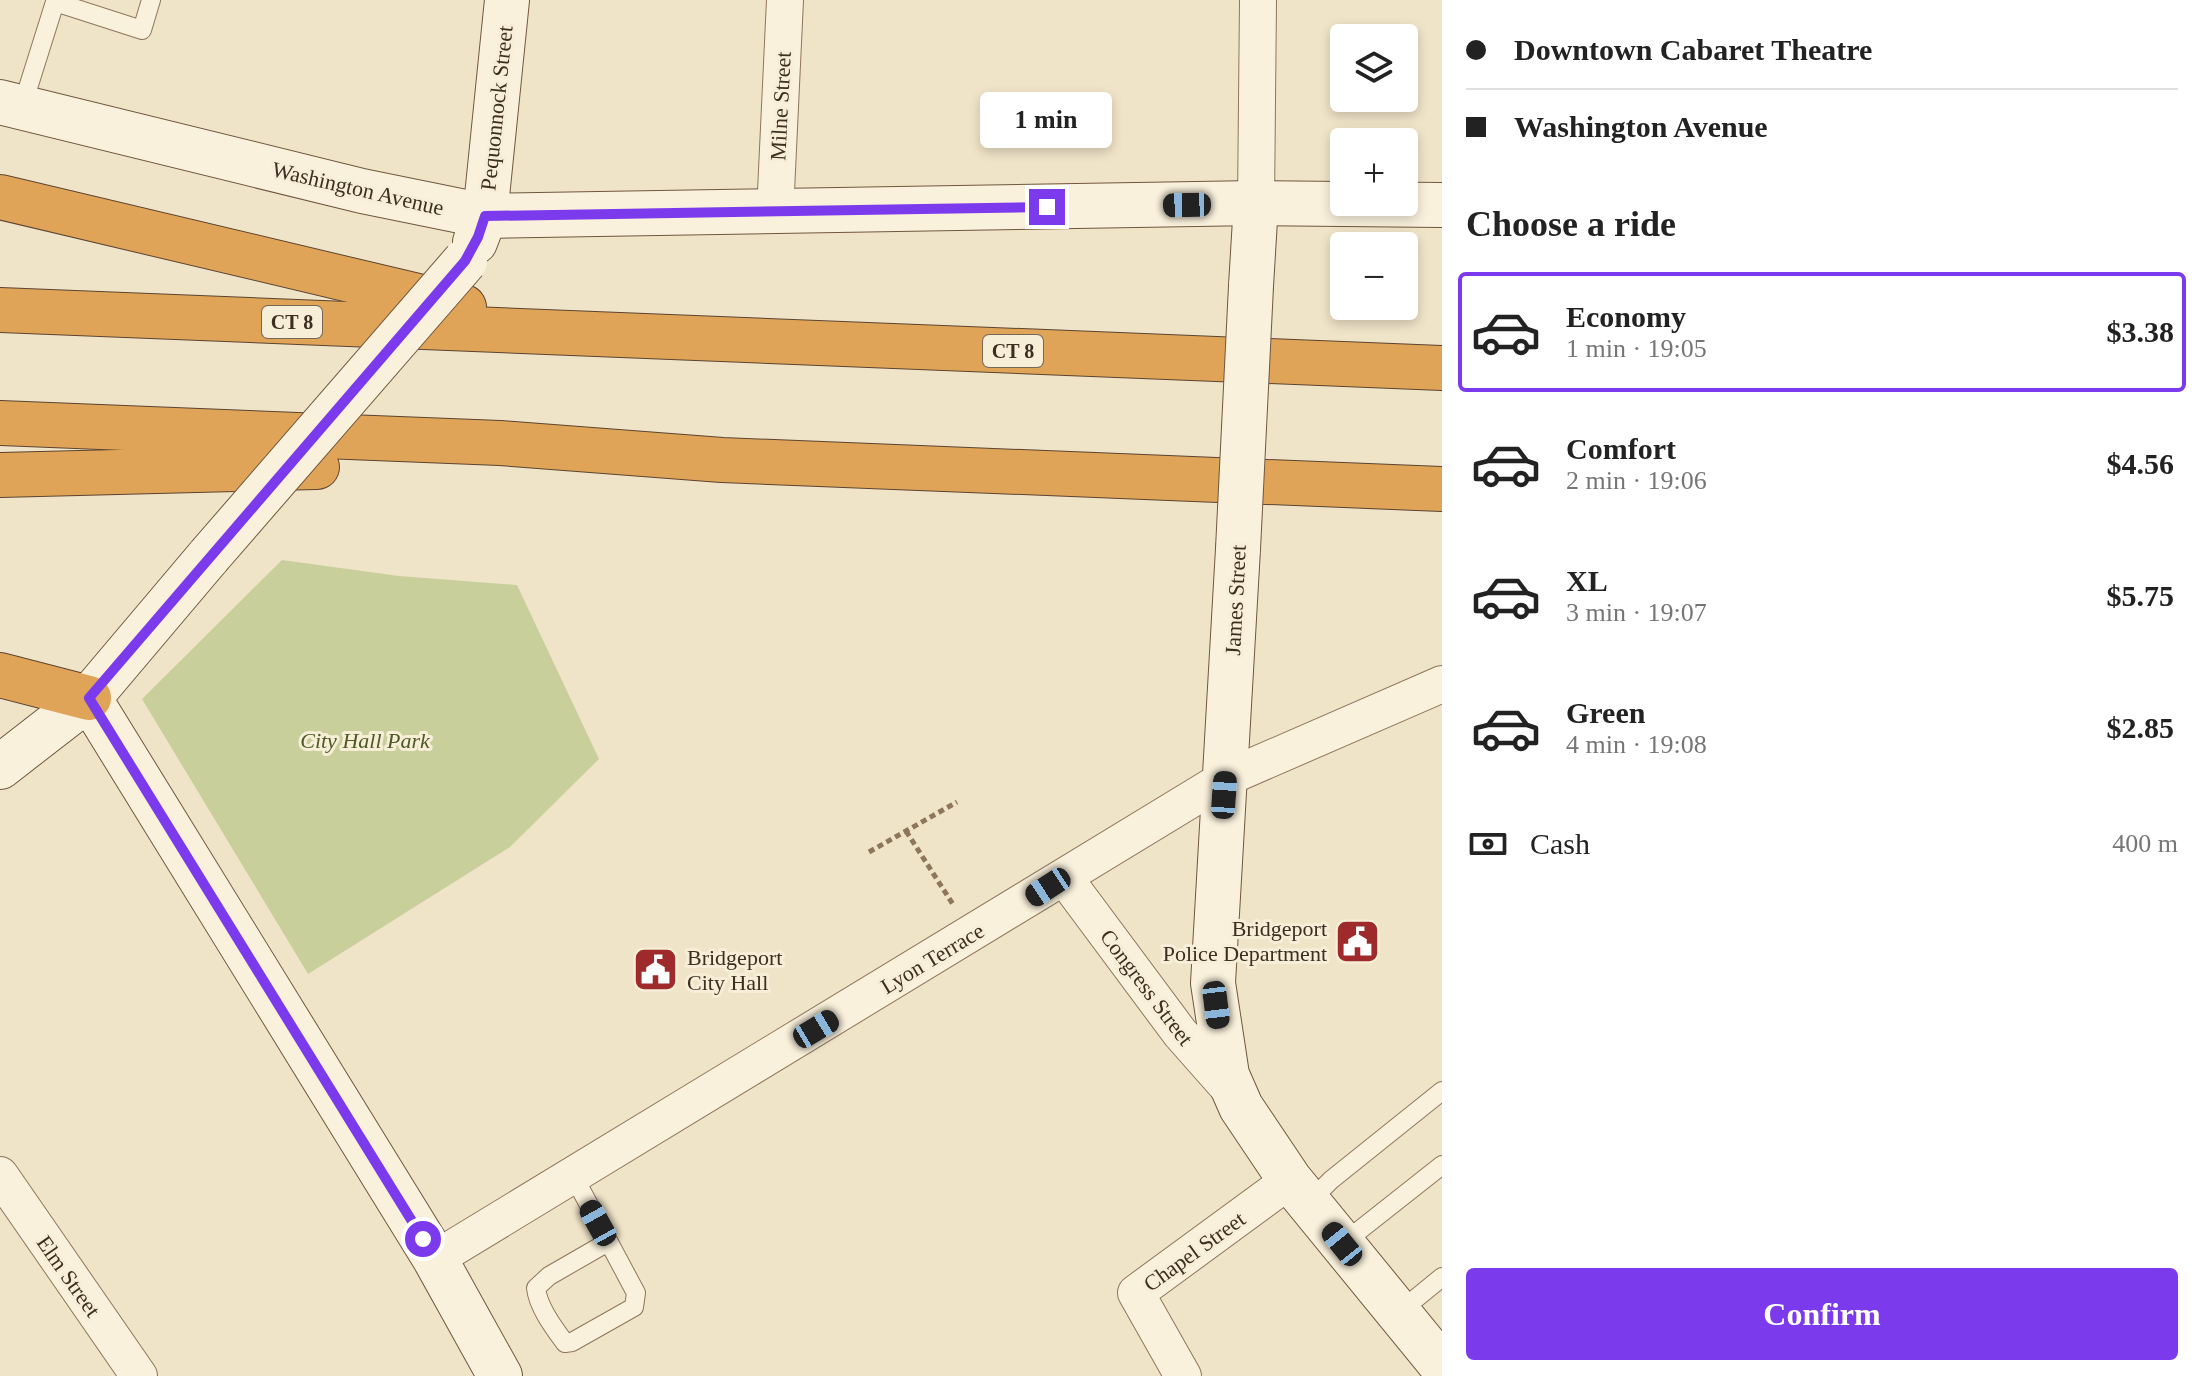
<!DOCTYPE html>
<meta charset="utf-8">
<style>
:root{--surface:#fff;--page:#f2f2f2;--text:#222;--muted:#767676;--line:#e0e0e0;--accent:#7c3aed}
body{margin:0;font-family:Georgia,serif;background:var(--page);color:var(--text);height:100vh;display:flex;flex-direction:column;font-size:30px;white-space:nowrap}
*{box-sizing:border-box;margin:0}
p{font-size:26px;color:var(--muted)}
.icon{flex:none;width:44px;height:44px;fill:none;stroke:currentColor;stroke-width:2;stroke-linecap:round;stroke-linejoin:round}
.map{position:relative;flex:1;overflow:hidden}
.panel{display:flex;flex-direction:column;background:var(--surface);width:760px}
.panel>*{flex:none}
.banner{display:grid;align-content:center;height:176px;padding:0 24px;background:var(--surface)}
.controls{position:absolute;left:1330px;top:24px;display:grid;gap:16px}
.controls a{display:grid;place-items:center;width:88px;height:88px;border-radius:8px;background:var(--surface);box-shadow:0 4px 12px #0003;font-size:40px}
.end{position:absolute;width:36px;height:36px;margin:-18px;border:10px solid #7c3aed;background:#fff;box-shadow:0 0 0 4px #fff}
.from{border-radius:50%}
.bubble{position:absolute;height:56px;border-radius:8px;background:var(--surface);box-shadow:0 4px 12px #0003;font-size:26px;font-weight:800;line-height:56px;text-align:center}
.car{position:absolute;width:24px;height:48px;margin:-24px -12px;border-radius:10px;box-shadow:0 0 6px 2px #0007;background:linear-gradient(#222 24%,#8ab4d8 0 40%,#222 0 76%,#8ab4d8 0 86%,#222 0)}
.banner b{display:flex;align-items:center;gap:28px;height:76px;font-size:30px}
.banner b+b{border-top:2px solid var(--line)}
.banner i{width:20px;height:20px;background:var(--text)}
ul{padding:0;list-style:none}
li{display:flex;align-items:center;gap:24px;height:120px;margin:0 16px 12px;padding:0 8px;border:4px solid transparent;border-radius:8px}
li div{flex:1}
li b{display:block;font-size:30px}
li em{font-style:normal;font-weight:800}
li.on{border-color:var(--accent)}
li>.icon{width:72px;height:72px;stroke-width:1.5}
h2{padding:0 24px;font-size:36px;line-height:96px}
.pay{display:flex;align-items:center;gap:20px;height:88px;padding:0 24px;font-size:30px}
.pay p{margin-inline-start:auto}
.cta{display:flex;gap:16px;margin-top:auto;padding:16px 24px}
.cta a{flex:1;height:92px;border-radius:8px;background:var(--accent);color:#fff;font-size:32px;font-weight:800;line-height:92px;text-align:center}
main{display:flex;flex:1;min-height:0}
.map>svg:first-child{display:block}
.green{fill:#c9cf9b}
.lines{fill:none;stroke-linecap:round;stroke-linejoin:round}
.lane-casing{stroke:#8d765c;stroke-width:20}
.street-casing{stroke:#8d765c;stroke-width:38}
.secondary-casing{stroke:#6f573f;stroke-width:46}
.highway-casing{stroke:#5b4430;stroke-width:46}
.path{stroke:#8d765c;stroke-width:5;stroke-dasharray:6 4;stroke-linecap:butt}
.lane{stroke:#faf1dc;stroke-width:18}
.street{stroke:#faf1dc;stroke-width:36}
.secondary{stroke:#faf1dc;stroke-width:44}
.highway{stroke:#e0a458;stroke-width:44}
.secondary-bridge-casing{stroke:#6f573f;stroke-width:46;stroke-linecap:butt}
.secondary-bridge{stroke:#faf1dc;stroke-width:44}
.route{stroke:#7c3aed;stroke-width:10}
.labels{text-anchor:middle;stroke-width:6;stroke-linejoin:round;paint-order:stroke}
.shield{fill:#f7eed8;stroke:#756857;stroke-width:2}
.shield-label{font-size:20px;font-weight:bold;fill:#3d2e20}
.street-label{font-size:22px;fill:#3d2e20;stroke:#f7eed8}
.park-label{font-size:22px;font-style:italic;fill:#4d5a26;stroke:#f7eed8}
.poi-label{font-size:22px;fill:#3d2e20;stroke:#f7eed8;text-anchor:end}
</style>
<main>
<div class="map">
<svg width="1442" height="1376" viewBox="0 0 1442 1376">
<rect width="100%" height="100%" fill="#f0e4c8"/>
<!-- green -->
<path class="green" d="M 282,560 L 399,576 L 517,585 L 599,759 L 510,847 L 308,974 L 142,699 Z"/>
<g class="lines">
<defs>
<g id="lane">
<path d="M 22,107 L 55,2 L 142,30 L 151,0"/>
<path d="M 573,1175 L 636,1293 L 634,1307 L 572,1342 L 565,1343 C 554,1328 538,1307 536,1288 L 549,1276 L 608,1242"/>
<path d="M 1308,1203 L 1331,1180 L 1442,1091"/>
<path d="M 1342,1244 L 1442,1165"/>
<path d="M 1398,1313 L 1442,1277"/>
</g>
<g id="street">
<path d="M 1256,203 L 1258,0"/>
<path d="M 775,213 L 785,0"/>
<path d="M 1064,877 L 1180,1033 L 1233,1093"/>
<path d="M 0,1175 L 139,1376"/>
<path d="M 435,1259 L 1226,778 L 1442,684"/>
<path d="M 1183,1376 L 1136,1293 L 1290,1180"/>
</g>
<g id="secondary">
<path d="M 0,102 L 362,191 L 485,216 L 1256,203 L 1442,205"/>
<path d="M 475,242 L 485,216 L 507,0"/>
<path d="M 1251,286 L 1256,203"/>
<path d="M 1238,549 L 1213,983 L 1227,1075 L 1241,1107 L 1290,1180 L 1442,1366"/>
<path d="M 89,698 L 435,1259 L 500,1376"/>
<path d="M 0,767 L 89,698 L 209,556"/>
</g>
<g id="highway">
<path d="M 0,197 L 464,307"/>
<path d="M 0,310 L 1442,368"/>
<path d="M 0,423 L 500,443 L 722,460 L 1442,489"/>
<path d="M 0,475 L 317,467"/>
<path d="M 0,675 L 89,698"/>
</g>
</defs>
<!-- lane casing -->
<use href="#lane" class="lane-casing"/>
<!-- street casing -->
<use href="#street" class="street-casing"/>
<!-- secondary casing -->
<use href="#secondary" class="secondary-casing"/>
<!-- highway casing -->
<use href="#highway" class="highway-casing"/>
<!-- path -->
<g class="path">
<path d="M 906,831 L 954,906"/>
<path d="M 869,852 L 957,802"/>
</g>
<!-- lane -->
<use href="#lane" class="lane"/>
<!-- street -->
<use href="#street" class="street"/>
<!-- secondary -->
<use href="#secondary" class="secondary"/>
<!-- highway -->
<use href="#highway" class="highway"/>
<defs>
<g id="secondary-bridge">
<path d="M 1238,549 L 1251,286"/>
<path d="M 209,556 L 465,261"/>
</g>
</defs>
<!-- secondary-bridge casing -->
<use href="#secondary-bridge" class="secondary-bridge-casing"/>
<!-- secondary-bridge -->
<use href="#secondary-bridge" class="secondary-bridge"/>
</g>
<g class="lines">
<!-- route -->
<path class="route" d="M 423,1239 L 89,698 L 465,261 L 478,237 L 485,216 L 1047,207"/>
</g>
<!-- icons -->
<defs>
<symbol id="civic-square" viewBox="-11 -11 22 22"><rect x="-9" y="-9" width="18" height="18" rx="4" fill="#9e2a2b" stroke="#f7eed8"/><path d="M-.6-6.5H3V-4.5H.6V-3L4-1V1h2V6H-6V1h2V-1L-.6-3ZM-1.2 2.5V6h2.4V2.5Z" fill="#fff"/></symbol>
</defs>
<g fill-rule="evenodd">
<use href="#civic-square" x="1332" y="916" width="51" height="51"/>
<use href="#civic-square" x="630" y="944" width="51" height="51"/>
</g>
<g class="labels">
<!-- shield labels -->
<g class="shield">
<rect x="262" y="306" width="60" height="32" rx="6"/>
<rect x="983" y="335" width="60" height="32" rx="6"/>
</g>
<g class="shield-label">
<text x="292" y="329">CT 8</text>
<text x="1013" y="358">CT 8</text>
</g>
<!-- street labels -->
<g class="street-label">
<text transform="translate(780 106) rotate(-87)" y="8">Milne Street</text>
<text transform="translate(496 108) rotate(-84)" y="8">Pequonnock Street</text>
<text transform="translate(358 188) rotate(13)" y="8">Washington Avenue</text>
<text transform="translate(1235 600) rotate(-87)" y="8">James Street</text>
<text transform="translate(932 958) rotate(-31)" y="8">Lyon Terrace</text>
<text transform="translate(1147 987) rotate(53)" y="8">Congress Street</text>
<text transform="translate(1194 1251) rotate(-36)" y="8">Chapel Street</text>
<text transform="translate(69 1276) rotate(55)" y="8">Elm Street</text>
</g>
<!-- park labels -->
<g class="park-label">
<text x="365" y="748">City Hall Park</text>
</g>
<!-- poi labels -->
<g class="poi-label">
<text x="1327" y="936">Bridgeport<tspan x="1327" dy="25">Police Department</tspan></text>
<text x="687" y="965" text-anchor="start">Bridgeport<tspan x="687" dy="25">City Hall</tspan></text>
</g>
</g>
</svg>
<div class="controls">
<a><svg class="icon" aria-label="layers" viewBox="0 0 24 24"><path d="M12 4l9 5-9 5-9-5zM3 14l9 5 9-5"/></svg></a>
<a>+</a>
<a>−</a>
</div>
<i class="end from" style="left:423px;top:1239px"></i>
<i class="end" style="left:1047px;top:207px"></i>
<div class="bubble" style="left:980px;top:92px;width:132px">1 min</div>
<i class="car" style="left:1187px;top:205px;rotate:269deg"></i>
<i class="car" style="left:1224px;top:795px;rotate:4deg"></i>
<i class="car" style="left:1048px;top:887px;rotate:237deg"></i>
<i class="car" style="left:1216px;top:1005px;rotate:173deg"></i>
<i class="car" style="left:816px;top:1029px;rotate:59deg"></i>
<i class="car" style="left:598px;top:1223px;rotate:331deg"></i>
<i class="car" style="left:1342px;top:1244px;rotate:321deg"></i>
</div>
<section class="panel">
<div class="banner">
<b><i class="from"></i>Downtown Cabaret Theatre</b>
<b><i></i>Washington Avenue</b>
</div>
<h2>Choose a ride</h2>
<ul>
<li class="on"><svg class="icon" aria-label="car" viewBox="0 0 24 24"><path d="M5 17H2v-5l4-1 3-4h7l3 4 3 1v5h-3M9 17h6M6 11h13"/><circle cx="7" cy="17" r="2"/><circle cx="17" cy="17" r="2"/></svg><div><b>Economy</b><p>1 min · 19:05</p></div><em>$3.38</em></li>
<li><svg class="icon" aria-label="car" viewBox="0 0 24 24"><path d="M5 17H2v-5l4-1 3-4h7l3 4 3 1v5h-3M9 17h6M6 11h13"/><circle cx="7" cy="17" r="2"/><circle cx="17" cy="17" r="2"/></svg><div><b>Comfort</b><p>2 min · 19:06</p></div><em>$4.56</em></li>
<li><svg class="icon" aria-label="car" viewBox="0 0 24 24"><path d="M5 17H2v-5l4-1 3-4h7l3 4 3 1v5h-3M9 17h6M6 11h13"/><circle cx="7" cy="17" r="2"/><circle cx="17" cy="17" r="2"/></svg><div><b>XL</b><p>3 min · 19:07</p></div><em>$5.75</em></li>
<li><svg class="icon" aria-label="car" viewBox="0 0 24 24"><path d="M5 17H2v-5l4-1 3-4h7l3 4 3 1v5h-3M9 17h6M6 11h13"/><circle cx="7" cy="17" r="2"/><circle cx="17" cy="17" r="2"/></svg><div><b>Green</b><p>4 min · 19:08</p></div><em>$2.85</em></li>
</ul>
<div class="pay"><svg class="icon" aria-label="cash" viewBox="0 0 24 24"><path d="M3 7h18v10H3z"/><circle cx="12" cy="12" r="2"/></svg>Cash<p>400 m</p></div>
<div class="cta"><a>Confirm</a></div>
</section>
</main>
